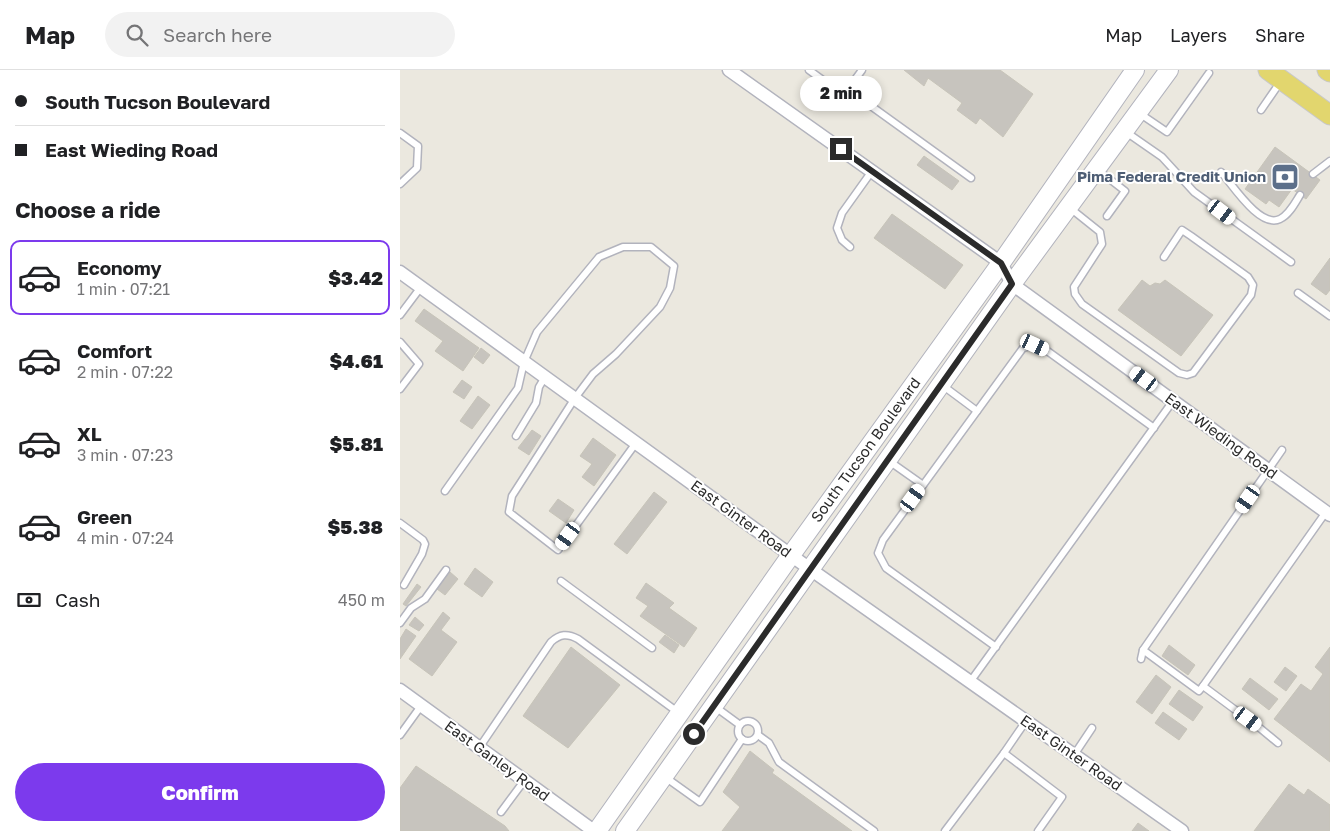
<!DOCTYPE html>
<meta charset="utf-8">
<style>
:root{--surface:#fff;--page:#f2f2f2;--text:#202124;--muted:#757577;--line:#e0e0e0;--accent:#7c3aed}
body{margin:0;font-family:"Golos Text",sans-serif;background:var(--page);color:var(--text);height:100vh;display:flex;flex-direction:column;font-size:19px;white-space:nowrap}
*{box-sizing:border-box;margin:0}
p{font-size:16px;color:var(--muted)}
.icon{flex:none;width:28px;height:28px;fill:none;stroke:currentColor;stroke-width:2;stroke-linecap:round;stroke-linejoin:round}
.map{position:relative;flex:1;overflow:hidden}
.sheet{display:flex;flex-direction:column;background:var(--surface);width:400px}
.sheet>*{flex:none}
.guide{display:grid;align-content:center;height:110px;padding:0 15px;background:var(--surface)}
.end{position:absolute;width:22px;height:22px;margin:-11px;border:6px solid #2b2b2b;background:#fff;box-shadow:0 0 0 2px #fff}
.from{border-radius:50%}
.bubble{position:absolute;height:35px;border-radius:18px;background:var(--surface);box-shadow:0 2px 8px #0003;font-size:16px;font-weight:800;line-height:35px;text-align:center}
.car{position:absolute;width:15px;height:30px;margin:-15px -8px;border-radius:6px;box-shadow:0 0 4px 1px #0007;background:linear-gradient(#fff 24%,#345 0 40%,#fff 0 76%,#345 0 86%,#fff 0)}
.guide b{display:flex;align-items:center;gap:18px;height:48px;font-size:19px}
.guide b+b{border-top:1px solid var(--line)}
.guide i{width:12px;height:12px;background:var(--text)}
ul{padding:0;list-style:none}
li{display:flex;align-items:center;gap:15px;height:75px;margin:0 10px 8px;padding:0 5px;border:2px solid transparent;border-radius:10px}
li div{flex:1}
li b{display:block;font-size:19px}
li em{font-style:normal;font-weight:800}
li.current{border-color:var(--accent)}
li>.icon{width:45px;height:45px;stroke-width:1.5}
h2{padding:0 15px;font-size:22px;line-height:60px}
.pay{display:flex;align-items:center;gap:12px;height:55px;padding:0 15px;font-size:19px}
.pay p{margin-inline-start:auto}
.button{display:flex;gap:10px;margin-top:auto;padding:10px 15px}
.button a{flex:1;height:58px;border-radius:30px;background:var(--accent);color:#fff;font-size:20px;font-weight:800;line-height:58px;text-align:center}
header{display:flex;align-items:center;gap:30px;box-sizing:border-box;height:70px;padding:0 25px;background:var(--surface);border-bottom:1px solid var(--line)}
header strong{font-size:24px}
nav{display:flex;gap:28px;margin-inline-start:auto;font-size:18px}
.search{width:350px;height:45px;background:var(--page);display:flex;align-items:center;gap:12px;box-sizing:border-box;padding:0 18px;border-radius:28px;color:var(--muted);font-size:19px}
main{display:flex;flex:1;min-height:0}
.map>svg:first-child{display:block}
.building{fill:#c7c4be;stroke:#c7c4b9}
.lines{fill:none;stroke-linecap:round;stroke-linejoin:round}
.lane-casing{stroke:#b2b3bd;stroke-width:9}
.street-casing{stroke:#b2b3bd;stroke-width:15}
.secondary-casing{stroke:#b2b3bd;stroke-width:20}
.primary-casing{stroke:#c8c8c8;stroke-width:21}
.lane{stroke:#fff;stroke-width:6}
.street{stroke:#fff;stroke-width:12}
.secondary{stroke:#fff;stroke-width:18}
.primary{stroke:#e2d66e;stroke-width:19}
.route{stroke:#2b2b2b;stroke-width:6}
.labels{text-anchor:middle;stroke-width:4;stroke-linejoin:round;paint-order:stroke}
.service-label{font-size:15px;font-weight:bold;fill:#4e5e75;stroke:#fff;text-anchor:end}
.street-label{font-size:15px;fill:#2b2b2b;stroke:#fff}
</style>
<header>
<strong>Map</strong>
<div class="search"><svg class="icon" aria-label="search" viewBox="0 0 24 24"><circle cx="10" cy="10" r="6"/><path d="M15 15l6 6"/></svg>Search here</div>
<nav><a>Map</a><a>Layers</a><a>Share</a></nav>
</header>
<main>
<section class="sheet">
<div class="guide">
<b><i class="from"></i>South Tucson Boulevard</b>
<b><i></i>East Wieding Road</b>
</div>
<h2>Choose a ride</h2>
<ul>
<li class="current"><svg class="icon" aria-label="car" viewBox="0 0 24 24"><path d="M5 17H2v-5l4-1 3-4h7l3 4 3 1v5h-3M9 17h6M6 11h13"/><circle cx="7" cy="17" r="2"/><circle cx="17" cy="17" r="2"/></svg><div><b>Economy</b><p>1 min · 07:21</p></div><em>$3.42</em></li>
<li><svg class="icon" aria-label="car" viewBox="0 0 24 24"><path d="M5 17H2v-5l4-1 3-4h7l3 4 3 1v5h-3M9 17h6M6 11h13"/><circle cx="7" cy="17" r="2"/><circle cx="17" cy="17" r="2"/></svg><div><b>Comfort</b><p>2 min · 07:22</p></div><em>$4.61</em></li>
<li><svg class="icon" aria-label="car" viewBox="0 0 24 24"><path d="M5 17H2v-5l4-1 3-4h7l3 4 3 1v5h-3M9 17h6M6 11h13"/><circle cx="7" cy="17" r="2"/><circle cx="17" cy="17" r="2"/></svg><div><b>XL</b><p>3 min · 07:23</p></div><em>$5.81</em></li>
<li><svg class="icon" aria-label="car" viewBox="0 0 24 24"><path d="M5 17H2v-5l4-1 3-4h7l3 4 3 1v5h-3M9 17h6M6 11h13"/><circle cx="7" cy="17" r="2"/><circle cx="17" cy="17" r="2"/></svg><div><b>Green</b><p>4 min · 07:24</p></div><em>$5.38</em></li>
</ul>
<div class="pay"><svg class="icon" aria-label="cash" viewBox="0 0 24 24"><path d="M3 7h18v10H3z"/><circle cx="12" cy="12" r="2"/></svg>Cash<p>450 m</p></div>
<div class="button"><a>Confirm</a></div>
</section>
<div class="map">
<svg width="930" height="761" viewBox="0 0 930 761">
<rect width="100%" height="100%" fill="#ebe8df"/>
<!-- building -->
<g class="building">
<path d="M 504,0 L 600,0 L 633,24 L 603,67 L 580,48 L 576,54 L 557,40 L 562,33 L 528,8 L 524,16 Z"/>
<path d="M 875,77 L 920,110 L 906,129 L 892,119 L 879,137 L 869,130 L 866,134 L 845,119 Z"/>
<path d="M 524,86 L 559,111 L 552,120 L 517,95 Z"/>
<path d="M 492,144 L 563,195 L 545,219 L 474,168 Z"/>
<path d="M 930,188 L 930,220 L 926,225 L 911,214 Z"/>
<path d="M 742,210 L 750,216 L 755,213 L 760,214 L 765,210 L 813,245 L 781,286 L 718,240 Z"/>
<path d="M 24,239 L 79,278 L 63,301 L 35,281 L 43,271 L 15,251 Z"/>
<path d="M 81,278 L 90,285 L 83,294 L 74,287 Z"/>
<path d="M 62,310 L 72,317 L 64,329 L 53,322 Z"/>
<path d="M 78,326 L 90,335 L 72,359 L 60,351 Z"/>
<path d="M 132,360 L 141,366 L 129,385 L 118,378 Z"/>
<path d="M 193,368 L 216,385 L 194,416 L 182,407 L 192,394 L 180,386 Z"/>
<path d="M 254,422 L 267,432 L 227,484 L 214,474 Z"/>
<path d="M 158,429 L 174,440 L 166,453 L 149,441 Z"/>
<path d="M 75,498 L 93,512 L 82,527 L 64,514 Z"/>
<path d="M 50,502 L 58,509 L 45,525 L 37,519 Z"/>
<path d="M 246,513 L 274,533 L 269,538 L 297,558 L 284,577 L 240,546 L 248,536 L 236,528 Z"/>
<path d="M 17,514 L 21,517 L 6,536 L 3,534 Z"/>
<path d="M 43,542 L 50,548 L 41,560 L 57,572 L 32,606 L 9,589 Z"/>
<path d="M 15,547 L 24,555 L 19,561 L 9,555 Z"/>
<path d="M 6,559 L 16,566 L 0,589 L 0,569 Z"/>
<path d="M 265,565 L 279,575 L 274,583 L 259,572 Z"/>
<path d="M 769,575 L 795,595 L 788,605 L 762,586 Z"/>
<path d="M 171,577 L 220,615 L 168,678 L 123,646 Z"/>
<path d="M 930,577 L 930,692 L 874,649 L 901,614 L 911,621 L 923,604 L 915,597 Z"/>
<path d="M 885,597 L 897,606 L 886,621 L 874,612 Z"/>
<path d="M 756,605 L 771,617 L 752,644 L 736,632 Z"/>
<path d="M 850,608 L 878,629 L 869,640 L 842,619 Z"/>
<path d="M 779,620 L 803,637 L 793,651 L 769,634 Z"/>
<path d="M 763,642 L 787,659 L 779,670 L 755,653 Z"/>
<path d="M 350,681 L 374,700 L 372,703 L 452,761 L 322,761 L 340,737 L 323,722 Z"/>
<path d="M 16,696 L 105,756 L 109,761 L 0,761 L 0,718 Z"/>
<path d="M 889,714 L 904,725 L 908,719 L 930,735 L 930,761 L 854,761 Z"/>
<path d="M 738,753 L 749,761 L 732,761 Z"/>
</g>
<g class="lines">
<defs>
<g id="lane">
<path d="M 409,0 L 439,22 L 453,23 L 571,108"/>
<path d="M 446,22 L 462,0"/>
<path d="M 861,40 L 881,11"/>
<path d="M 739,43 L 767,62 L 809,3"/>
<path d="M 726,62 L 762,87 L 794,122 L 891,192"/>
<path d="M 0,63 L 18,76 L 17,98 L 0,114"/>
<path d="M 698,100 L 725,121 L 707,146"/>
<path d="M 821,102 C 832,114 860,159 880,149 C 889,145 895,133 900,125"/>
<path d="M 913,104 L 930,91"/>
<path d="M 670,138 L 700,162 L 702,174 L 674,217 L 675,224 L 682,234 L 779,303 L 787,305 L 793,303 L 851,225 L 853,215 L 848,207 L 791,166 L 782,160 L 764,187"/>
<path d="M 450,177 L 442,170 L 437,158 L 442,143 L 472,101"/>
<path d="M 898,223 L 930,246"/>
<path d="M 0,245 L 21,217"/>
<path d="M 0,272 L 19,294 L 0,319"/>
<path d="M 542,315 L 577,341"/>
<path d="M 116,366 L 136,333 L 139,317 L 145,307"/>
<path d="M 489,391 L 523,415"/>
<path d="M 45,421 L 118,318 L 124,292 L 137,262 L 199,187 L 223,177 L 251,177 L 274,196 L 270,218 L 260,237 L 216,284 L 193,304 L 175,328 L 112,426 L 109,442 L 158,480 L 236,373"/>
<path d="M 0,453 L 23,470 L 25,474 L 22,484 L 4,515"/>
<path d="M 161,511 L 252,578"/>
<path d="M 0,553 L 11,538 L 25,529 L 46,500"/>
<path d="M 596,577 L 486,498 L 478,483 L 483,470 L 623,278 L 635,275 L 646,280 L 754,358"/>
<path d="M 741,589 L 743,580"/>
<path d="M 570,612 L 773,331"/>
<path d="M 803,616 L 799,621 L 743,580 L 882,380"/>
<path d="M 314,636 L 340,655"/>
<circle cx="348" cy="661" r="10"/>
<path d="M 0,665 L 21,636"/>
<path d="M 358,665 L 369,673 L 379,692 L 474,761"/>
<path d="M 878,673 L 861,659 L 803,616 L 926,442"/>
<path d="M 79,678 L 151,572 C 160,564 167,563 178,569 L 279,643"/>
<path d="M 604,683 L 626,651"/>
<path d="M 674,685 L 692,658"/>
<path d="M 265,707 L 300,732 L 342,669"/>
<path d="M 101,742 L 124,711"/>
<path d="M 545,761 L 604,683 L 662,727 L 638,761"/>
</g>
<g id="street">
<path d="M 329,0 L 601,193 L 612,214 L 930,445"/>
<path d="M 0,202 L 410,499 L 782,761"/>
<path d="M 0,620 L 194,761"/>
</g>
<g id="secondary">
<path d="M 197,761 L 391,485 L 601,193 L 735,0"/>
<path d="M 225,761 L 612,214 L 769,0"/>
</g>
<g id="primary">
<path d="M 868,0 L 930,45"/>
<path d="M 927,0 L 930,2"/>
</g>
</defs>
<!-- lane casing -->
<use href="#lane" class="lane-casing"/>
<!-- street casing -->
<use href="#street" class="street-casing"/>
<!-- secondary casing -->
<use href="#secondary" class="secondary-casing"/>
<!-- primary casing -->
<use href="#primary" class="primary-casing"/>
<!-- lane -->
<use href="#lane" class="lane"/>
<!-- street -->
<use href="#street" class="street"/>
<!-- secondary -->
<use href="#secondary" class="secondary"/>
<!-- primary -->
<use href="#primary" class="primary"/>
</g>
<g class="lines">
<!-- route -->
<path class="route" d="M 294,664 L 612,214 L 601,193 L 441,79"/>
</g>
<!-- icons -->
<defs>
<symbol id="bank-square" viewBox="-11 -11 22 22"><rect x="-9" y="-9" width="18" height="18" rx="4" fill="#5c6f8a" stroke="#fff"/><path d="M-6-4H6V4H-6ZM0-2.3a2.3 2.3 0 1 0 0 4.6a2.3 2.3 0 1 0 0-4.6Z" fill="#fff"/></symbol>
</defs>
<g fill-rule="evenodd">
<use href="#bank-square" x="869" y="91" width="32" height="32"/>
</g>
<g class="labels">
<!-- service labels -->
<g class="service-label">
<text x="866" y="112">Pima Federal Credit Union</text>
</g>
<!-- street labels -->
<g class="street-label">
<text transform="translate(821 366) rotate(36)" y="5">East Wieding Road</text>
<text transform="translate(466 380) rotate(-54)" y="5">South Tucson Boulevard</text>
<text transform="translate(341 449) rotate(36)" y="5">East Ginter Road</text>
<text transform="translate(671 683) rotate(35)" y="5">East Ginter Road</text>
<text transform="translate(97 691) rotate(36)" y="5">East Ganley Road</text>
</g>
</g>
</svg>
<i class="end from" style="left:294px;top:664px"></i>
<i class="end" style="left:441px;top:79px"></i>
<div class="bubble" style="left:400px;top:6px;width:82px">2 min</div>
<i class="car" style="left:822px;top:142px;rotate:127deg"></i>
<i class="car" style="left:635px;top:275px;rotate:115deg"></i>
<i class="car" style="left:744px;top:309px;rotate:306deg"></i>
<i class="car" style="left:513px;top:428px;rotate:36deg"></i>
<i class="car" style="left:848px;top:429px;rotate:215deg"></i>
<i class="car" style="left:168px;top:466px;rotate:216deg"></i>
<i class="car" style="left:848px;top:649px;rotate:126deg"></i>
</div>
</main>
